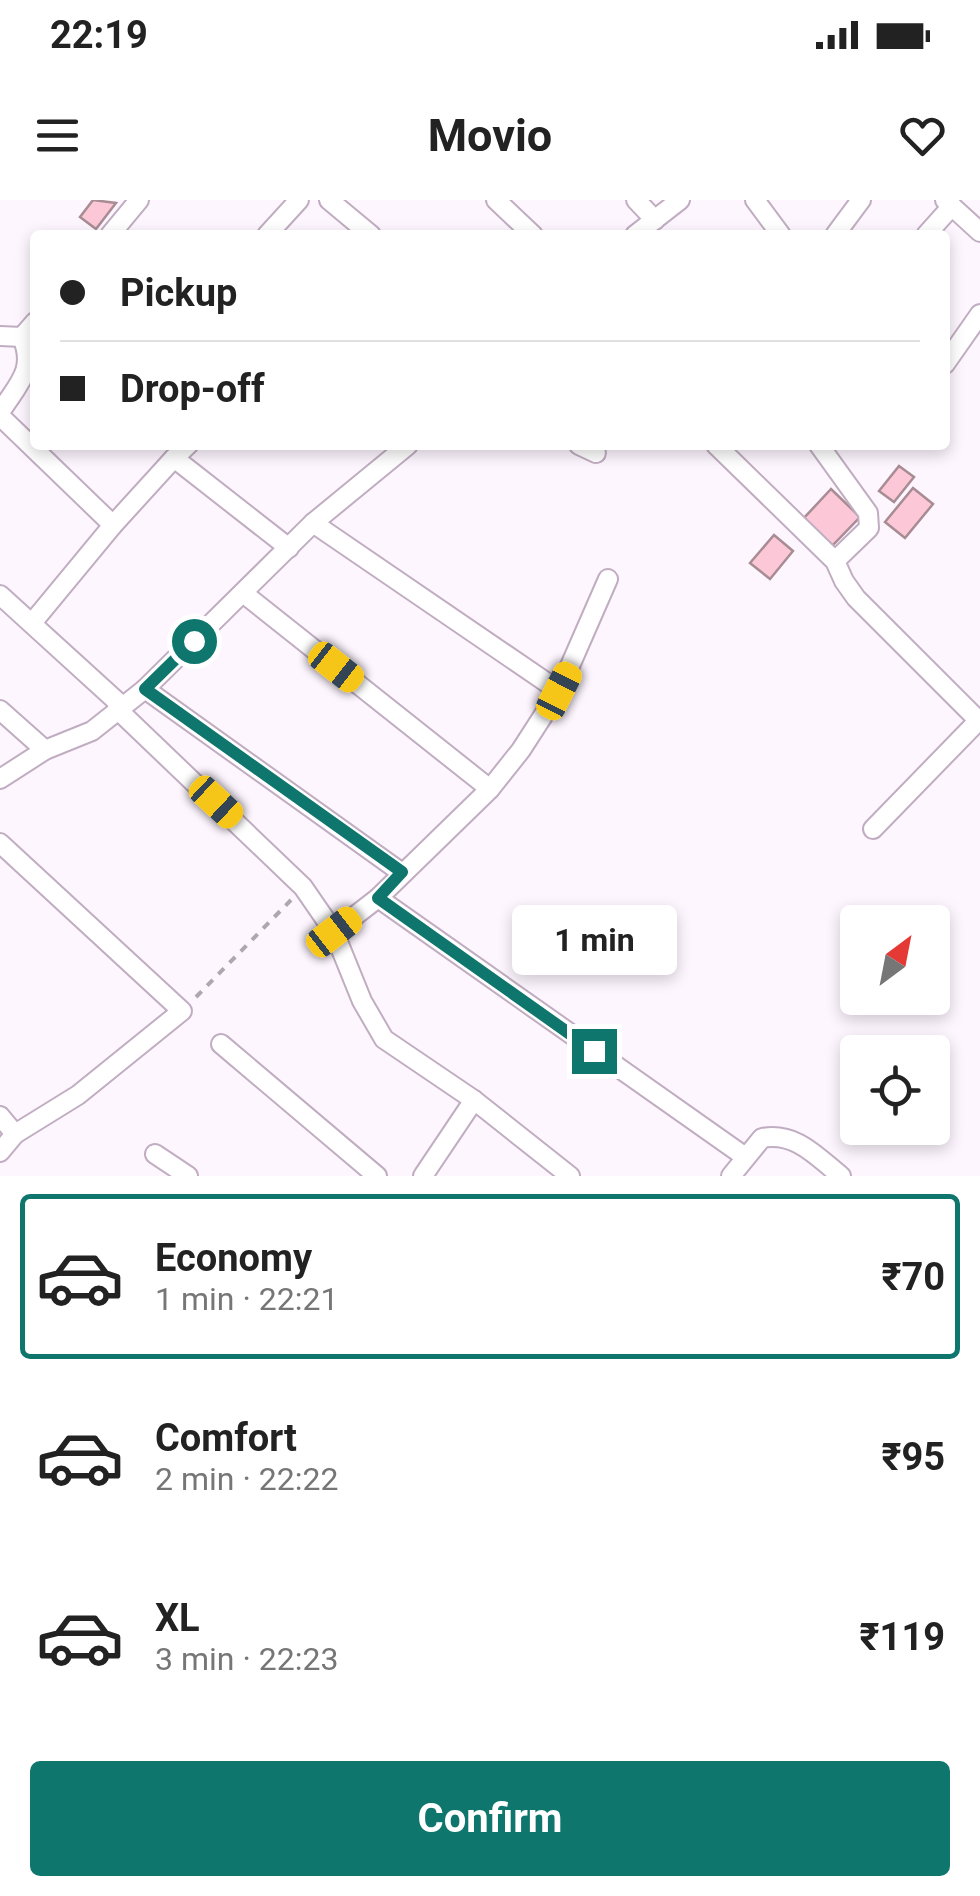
<!DOCTYPE html>
<meta charset="utf-8">
<style>
:root{--surface:#fff;--page:#f2f2f2;--text:#222;--muted:#767676;--line:#e0e0e0;--accent:#0f766e}
body{margin:0;font-family:Roboto,sans-serif;background:var(--page);color:var(--text);height:100vh;display:flex;flex-direction:column;font-size:38px;white-space:nowrap}
*{box-sizing:border-box;margin:0}
p{font-size:32px;color:var(--muted)}
.icon{flex:none;width:55px;height:55px;fill:none;stroke:currentColor;stroke-width:2;stroke-linecap:round;stroke-linejoin:round}
.map{position:relative;height:976px;overflow:hidden}
.details{display:flex;flex-direction:column;background:var(--surface);flex:1}
.details>*{flex:none}
.top-card{position:absolute;left:30px;top:30px;width:920px;height:220px;border-radius:10px;box-shadow:0 5px 15px #0003;display:grid;align-content:center;height:220px;padding:0 30px;background:var(--surface)}
.needle{width:65px;rotate:32deg}
.fabs{position:absolute;left:840px;top:705px;display:grid;gap:20px}
.fabs a{display:grid;place-items:center;width:110px;height:110px;border-radius:10px;background:var(--surface);box-shadow:0 5px 15px #0003;font-size:50px}
.end{position:absolute;width:45px;height:45px;margin:-22px;border:12px solid #0f766e;background:#fff;box-shadow:0 0 0 5px #fff}
.from{border-radius:50%}
.bubble{position:absolute;height:70px;border-radius:10px;background:var(--surface);box-shadow:0 5px 15px #0003;font-size:32px;font-weight:700;line-height:70px;text-align:center}
.car{position:absolute;width:30px;height:60px;margin:-30px -15px;border-radius:12px;box-shadow:0 0 8px 2px #0007;background:linear-gradient(#f5c518 24%,#345 0 40%,#f5c518 0 76%,#345 0 86%,#f5c518 0)}
.top-card b{display:flex;align-items:center;gap:35px;height:95px;font-size:38px}
.top-card b+b{border-top:2px solid var(--line)}
.top-card i{width:25px;height:25px;background:var(--text)}
ul{padding:18px 0 0;list-style:none}
li{display:flex;align-items:center;gap:30px;height:165px;margin:0 20px 15px;padding:0 10px;border:5px solid transparent;border-radius:10px}
li div{flex:1}
li b{display:block;font-size:38px}
li em{font-style:normal;font-weight:700}
li.current{border-color:var(--accent)}
li>.icon{width:90px;height:90px;stroke-width:1.5}
.cta{display:flex;gap:20px;margin-top:auto;padding:20px 30px}
.cta a{flex:1;height:115px;border-radius:10px;background:var(--accent);color:#fff;font-size:40px;font-weight:700;line-height:115px;text-align:center}
.status{display:flex;justify-content:space-between;align-items:center;height:70px;padding:0 50px;background:var(--surface);direction:ltr}
.status svg{height:28px;fill:currentColor}
header{display:flex;justify-content:space-between;align-items:center;height:130px;padding:0 30px;background:var(--surface);font-size:45px;font-weight:700}
.map>svg:first-child{display:block}
.building{fill:#fcc8d7;stroke:#a88c94;stroke-width:2.5}
.lines{fill:none;stroke-linecap:round;stroke-linejoin:round}
.minor-casing{stroke:#c1adc2;stroke-width:22}
.path{stroke:#afa7af;stroke-width:4;stroke-dasharray:8 8;stroke-linecap:butt}
.minor{stroke:#fff;stroke-width:18}
.route{stroke:#0f766e;stroke-width:12}
</style>
<div class="status"><b>22:19</b><svg viewBox="0 0 49 12"><path d="M0 12V9h3v3zM5 12V6h3v6zM10 12V3h3v9zM15 12V0h3v12zM26 1h20v11H26zM47 4h2v5h-2z"/></svg></div>
<header><svg class="icon" aria-label="menu" viewBox="0 0 24 24"><path d="M4 6h16M4 12h16M4 18h16"/></svg>Movio<svg class="icon" aria-label="heart" viewBox="0 0 24 24"><path d="M12 20l-8-8c-3-5 5-10 8-4 3-6 11-1 8 4z"/></svg></header>
<div class="map">
<svg width="980" height="976" viewBox="0 0 980 976">
<rect width="100%" height="100%" fill="#fef6ff"/>
<!-- building -->
<g class="building">
<path d="M 93,0 L 116,3 L 96,29 L 80,17 Z"/>
<path d="M 899,266 L 914,277 L 894,302 L 879,291 Z"/>
<path d="M 913,288 L 933,304 L 905,338 L 885,322 Z"/>
<path d="M 831,289 L 860,317 L 832,346 L 803,319 Z"/>
<path d="M 774,335 L 793,351 L 770,379 L 750,363 Z"/>
</g>
<g class="lines">
<defs>
<g id="minor">
<path d="M 329,0 L 371,35"/>
<path d="M 496,0 L 533,35"/>
<path d="M 636,0 L 655,20"/>
<path d="M 755,0 L 781,35"/>
<path d="M 945,0 L 980,32"/>
<path d="M 110,35 L 139,0"/>
<path d="M 267,35 L 299,0"/>
<path d="M 635,35 L 680,0"/>
<path d="M 835,35 L 861,0"/>
<path d="M 926,35 L 952,6"/>
<path d="M 0,136 L 22,137 L 35,122"/>
<path d="M 22,137 C 36,170 18,184 1,211 L 1,217 L 113,325"/>
<path d="M 945,164 L 980,114"/>
<path d="M 188,245 L 174,258 L 289,348"/>
<path d="M 579,245 L 596,253"/>
<path d="M 716,245 L 835,361 L 844,381 L 856,398 L 980,522"/>
<path d="M 819,245 L 868,313 L 869,328 L 835,361"/>
<path d="M 313,323 L 559,491 L 608,379"/>
<path d="M 243,393 L 490,589"/>
<path d="M 0,395 L 122,506"/>
<path d="M 32,423 L 113,325 L 174,258"/>
<path d="M 145,489 L 402,673"/>
<path d="M 117,509 L 303,687 L 334,732 L 362,801 L 384,839 L 474,900 L 570,976"/>
<path d="M 0,510 L 45,550"/>
<path d="M 0,579 L 45,550 L 92,531 L 145,489 L 313,323 L 408,245"/>
<path d="M 873,629 L 980,519"/>
<path d="M 0,643 L 182,811 L 78,895 L 15,934 L 0,952"/>
<path d="M 378,698 L 744,956"/>
<path d="M 334,732 L 378,698 L 490,589 L 521,550 L 559,491"/>
<path d="M 221,844 L 377,976"/>
<path d="M 0,916 L 15,934"/>
<path d="M 155,954 L 188,976"/>
<path d="M 423,976 L 474,900"/>
<path d="M 731,976 L 762,938 C 796,932 816,956 841,976"/>
</g>
</defs>
<!-- minor casing -->
<use href="#minor" class="minor-casing"/>
<!-- path -->
<path class="path" d="M 196,797 L 291,700"/>
<!-- minor -->
<use href="#minor" class="minor"/>
</g>
<g class="lines">
<!-- route -->
<path class="route" d="M 194,441 L 145,489 L 402,672 L 378,698 L 594,851"/>
</g>
</svg>
<div class="fabs">
<a><svg class="needle" viewBox="-14 -14 28 28"><path d="M0-13l5 13h-10z" fill="#e53935"/><path d="M0 13l5-13h-10z" fill="#767676"/></svg></a>
<a><svg class="icon" aria-label="locate" viewBox="0 0 24 24"><circle cx="12" cy="12" r="6"/><path d="M12 2v4M12 18v4M2 12h4M18 12h4"/></svg></a>
</div>
<i class="end from" style="left:194px;top:441px"></i>
<i class="end" style="left:594px;top:851px"></i>
<div class="bubble" style="left:512px;top:705px;width:165px">1 min</div>
<i class="car" style="left:336px;top:467px;rotate:128deg"></i>
<i class="car" style="left:559px;top:491px;rotate:27deg"></i>
<i class="car" style="left:216px;top:602px;rotate:133deg"></i>
<i class="car" style="left:334px;top:732px;rotate:52deg"></i>
<div class="top-card">
<b><i class="from"></i>Pickup</b>
<b><i></i>Drop-off</b>
</div>
</div>
<section class="details">
<ul>
<li class="current"><svg class="icon" aria-label="car" viewBox="0 0 24 24"><path d="M5 17H2v-5l4-1 3-4h7l3 4 3 1v5h-3M9 17h6M6 11h13"/><circle cx="7" cy="17" r="2"/><circle cx="17" cy="17" r="2"/></svg><div><b>Economy</b><p>1 min · 22:21</p></div><em>₹70</em></li>
<li><svg class="icon" aria-label="car" viewBox="0 0 24 24"><path d="M5 17H2v-5l4-1 3-4h7l3 4 3 1v5h-3M9 17h6M6 11h13"/><circle cx="7" cy="17" r="2"/><circle cx="17" cy="17" r="2"/></svg><div><b>Comfort</b><p>2 min · 22:22</p></div><em>₹95</em></li>
<li><svg class="icon" aria-label="car" viewBox="0 0 24 24"><path d="M5 17H2v-5l4-1 3-4h7l3 4 3 1v5h-3M9 17h6M6 11h13"/><circle cx="7" cy="17" r="2"/><circle cx="17" cy="17" r="2"/></svg><div><b>XL</b><p>3 min · 22:23</p></div><em>₹119</em></li>
</ul>
<div class="cta"><a>Confirm</a></div>
</section>
